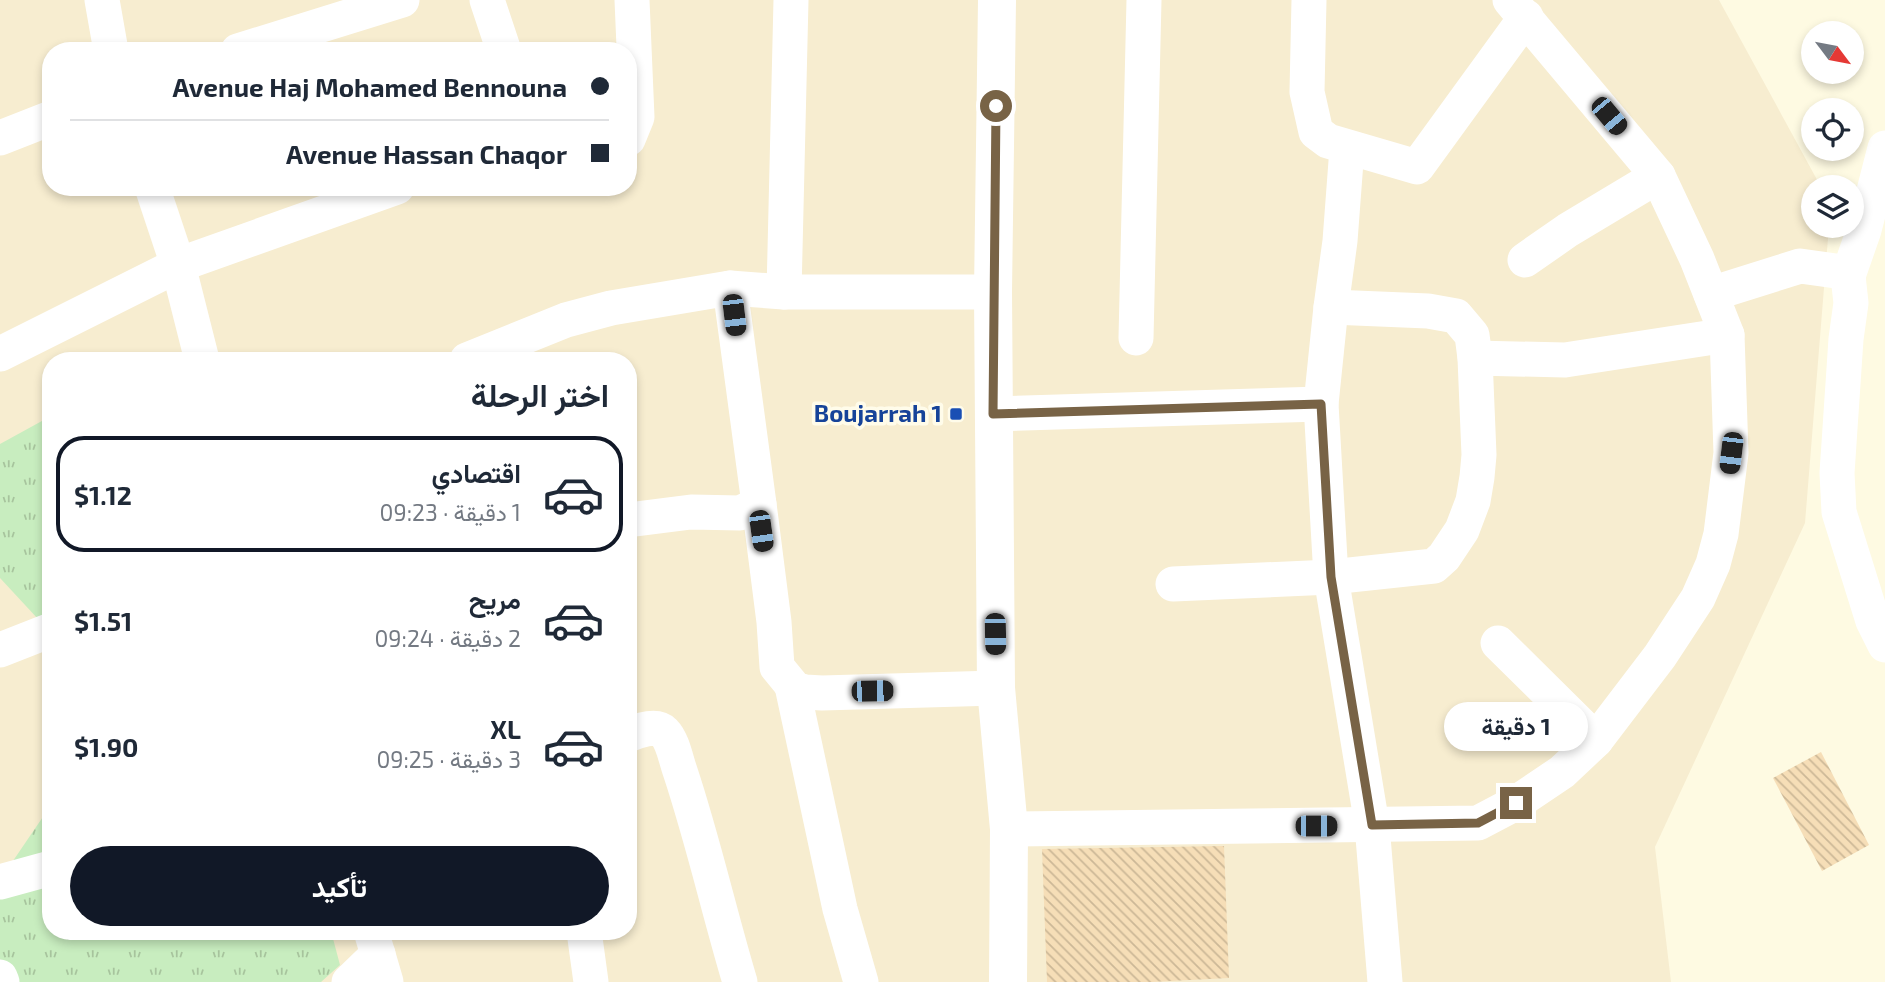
<!DOCTYPE html>
<html lang="ar">
<meta charset="utf-8">
<style>
:root{--surface:#fff;--page:#f2f2f3;--text:#1f2937;--muted:#747a83;--line:#e0e1e3;--accent:#111827}
body{margin:0;font-family:"Exo 2",Vazirmatn,sans-serif;background:var(--page);color:var(--text);direction:rtl;height:100vh;display:flex;flex-direction:column;font-size:26px;white-space:nowrap}
*{box-sizing:border-box;margin:0}
p{font-size:23px;color:var(--muted)}
.icon{flex:none;width:38px;height:38px;fill:none;stroke:currentColor;stroke-width:2;stroke-linecap:round;stroke-linejoin:round}
.map{position:relative;flex:1;overflow:hidden;direction:ltr}
.drawer{position:absolute;left:42px;top:352px;width:595px;height:588px;display:flex;flex-direction:column;background:var(--surface);border-radius:28px;box-shadow:0 4px 10px #0003;direction:rtl}
.drawer>*{flex:none}
.top-card{position:absolute;left:42px;top:42px;width:595px;height:154px;border-radius:28px;box-shadow:0 4px 10px #0003;direction:rtl;display:grid;align-content:center;height:154px;padding:0 28px;background:var(--surface)}
.needle{width:46px;rotate:122deg}
.fabs{position:absolute;left:1801px;top:21px;display:grid;gap:14px}
.fabs a{display:grid;place-items:center;width:63px;height:63px;border-radius:50%;background:var(--surface);box-shadow:0 4px 10px #0003;font-size:35px}
.end{position:absolute;width:32px;height:32px;margin:-16px;border:9px solid #786346;background:#fff;box-shadow:0 0 0 4px #fff}
.from{border-radius:50%}
.bubble{position:absolute;height:49px;border-radius:24px;background:var(--surface);box-shadow:0 4px 10px #0003;font-size:23px;font-weight:700;line-height:49px;text-align:center;direction:rtl}
.car{position:absolute;width:21px;height:42px;margin:-21px -10px;border-radius:9px;box-shadow:0 0 5px 2px #0007;background:linear-gradient(#222 24%,#8ab4d8 0 40%,#222 0 76%,#8ab4d8 0 86%,#222 0)}
.top-card b{display:flex;align-items:center;gap:24px;height:66px;font-size:26px}
.top-card b+b{border-top:2px solid var(--line)}
.top-card i{width:18px;height:18px;background:var(--text)}
ul{padding:0;list-style:none}
li{display:flex;align-items:center;gap:21px;height:116px;margin:0 14px 10px;padding:0 14px;border:4px solid transparent;border-radius:28px}
li div{flex:1}
li b{display:block;font-size:26px}
li em{font-style:normal;font-weight:700}
li.on{border-color:var(--accent)}
li>.icon{width:63px;height:63px;stroke-width:1.5}
h2{padding:0 28px;font-size:32px;line-height:84px}
.cta{display:flex;gap:14px;margin-top:auto;padding:14px 28px}
.cta a{flex:1;height:80px;border-radius:42px;background:var(--accent);color:#fff;font-size:28px;font-weight:700;line-height:80px;text-align:center}
.map>svg:first-child{display:block}
.residential{fill:#f7edd0;fill-rule:evenodd}
.grass{fill:url(#grass-tufts)}
.building{fill:url(#building-back-hatch)}
.lines{fill:none;stroke-linecap:round;stroke-linejoin:round}
.minor{stroke:#fff;stroke-width:35}
.tertiary{stroke:#fff;stroke-width:38}
.route{stroke:#786346;stroke-width:9}
.transit-dot{fill:#1a4fb4;stroke:#fffcea;stroke-width:2.5}
.labels{text-anchor:middle;stroke-width:7;stroke-linejoin:round;paint-order:stroke}
.transit-label{font-size:24px;font-weight:bold;fill:#164399;stroke:#fffcea;text-anchor:end}
</style>
<div class="map">
<svg width="1885" height="982" viewBox="0 0 1885 982">
<defs>
<pattern id="grass-tufts" width="24" height="20" patternUnits="userSpaceOnUse" patternTransform="scale(1.75)"><rect width="24" height="20" fill="#c8edbf"/><path d="M3 7l-1-3M5 7V3M7 7l1-3M15 17l-1-3M17 17v-4M19 17l1-3" fill="none" stroke="#a7c49d"/></pattern>
<pattern id="building-back-hatch" width="6" height="6" patternUnits="userSpaceOnUse" patternTransform="scale(1.75)"><rect width="6" height="6" fill="#f6deb7"/><path d="M-1 5l2 2M0 0l6 6M5-1l2 2" fill="none" stroke="#ccb897"/></pattern>
</defs>
<rect width="100%" height="100%" fill="#fefae2"/>
<!-- residential -->
<path class="residential" d="M 0,0 L 1719,0 L 1821,187 L 1813,187 L 1813,226 L 1829,226 L 1805,523 L 1655,847 L 1671,982 L 0,982 ZM 51,51 L 628,51 L 628,187 L 51,187 ZM 51,360 L 628,360 L 628,931 L 51,931 Z"/>
<!-- grass -->
<g class="grass">
<path d="M 51,416 L 51,633 L 0,578 L 0,444 Z"/>
<path d="M 51,805 L 51,931 L 331,931 L 340,965 L 321,982 L 0,982 L 0,880 Z"/>
</g>
<!-- building -->
<g class="building">
<path d="M 1821,752 L 1869,845 L 1822,871 L 1773,778 Z"/>
<path d="M 1224,846 L 1229,978 L 1151,982 L 1047,982 L 1042,849 Z"/>
</g>
<g class="lines">
<!-- minor -->
<g class="minor">
<path d="M 102,0 L 111,51"/>
<path d="M 487,0 L 504,51"/>
<path d="M 1309,0 L 1307,92 L 1316,132 L 1328,141 L 1417,167 L 1526,17"/>
<path d="M 238,51 L 402,0"/>
<path d="M 0,138 L 51,118"/>
<path d="M 628,139 L 637,117 L 632,0"/>
<path d="M 1347,148 L 1340,241 L 1331,307 L 1321,404 L 1331,577 L 1372,825 L 1385,982"/>
<path d="M 152,187 L 178,265 L 202,360"/>
<path d="M 1525,260 L 1568,230 L 1658,176"/>
<path d="M 1848,276 L 1864,230 L 1885,148"/>
<path d="M 730,288 L 759,504"/>
<path d="M 784,292 L 791,0"/>
<path d="M 1711,294 L 1800,266 L 1836,271 L 1848,276 L 1851,303 L 1846,339 L 1837,473 L 1839,512 L 1873,621 L 1885,645"/>
<path d="M 1136,338 L 1144,0"/>
<path d="M 0,354 L 178,265 L 397,187"/>
<path d="M 1475,358 L 1565,360 L 1727,335"/>
<path d="M 467,360 L 566,320 L 611,308 L 730,288 L 784,292 L 993,292"/>
<path d="M 993,414 L 1321,404"/>
<path d="M 628,520 L 691,512 L 740,513 L 759,504 L 774,622 L 777,667 L 795,689 L 805,692 L 822,693 L 996,688"/>
<path d="M 1173,584 L 1331,577 L 1434,566 L 1444,557 L 1462,530 L 1473,501 L 1477,477 L 1479,455 L 1475,358 L 1472,335 L 1456,316 L 1428,311 L 1331,307"/>
<path d="M 1498,643 L 1596,740"/>
<path d="M 0,650 L 51,630"/>
<path d="M 792,686 L 840,909 L 861,982"/>
<path d="M 628,735 C 637,731 656,724 664,732 C 673,741 676,760 680,771 C 703,840 719,912 740,982"/>
<path d="M 1009,829 L 1478,823 L 1516,803 L 1562,772 L 1596,740 L 1660,656 L 1698,598 L 1713,564 L 1721,534 L 1731,453 L 1727,335 L 1697,259 L 1658,176 L 1510,0"/>
<path d="M 0,882 L 51,868"/>
<path d="M 371,931 L 386,982"/>
<path d="M 584,931 L 591,982"/>
<path d="M 0,977 L 2,982"/>
<path d="M 349,982 L 378,954"/>
</g>
<!-- tertiary -->
<path class="tertiary" d="M 997,0 L 993,292 L 996,688 L 1009,829 L 1008,982"/>
</g>
<g class="lines">
<!-- route -->
<path class="route" d="M 996,106 L 993,414 L 1321,404 L 1331,577 L 1372,825 L 1478,823 L 1516,803"/>
</g>
<!-- markers -->
<rect class="transit-dot" x="949" y="407" width="14" height="14" rx="3.5"/>
<g class="labels">
<!-- transit labels -->
<g class="transit-label">
<text x="942" y="422">Boujarrah 1</text>
</g>
</g>
</svg>
<div class="fabs">
<a><svg class="needle" viewBox="-14 -14 28 28"><path d="M0-13l5 13h-10z" fill="#e53935"/><path d="M0 13l5-13h-10z" fill="#747a83"/></svg></a>
<a><svg class="icon" aria-label="locate" viewBox="0 0 24 24"><circle cx="12" cy="12" r="6"/><path d="M12 2v4M12 18v4M2 12h4M18 12h4"/></svg></a>
<a><svg class="icon" aria-label="layers" viewBox="0 0 24 24"><path d="M12 4l9 5-9 5-9-5zM3 14l9 5 9-5"/></svg></a>
</div>
<i class="end from" style="left:996px;top:106px"></i>
<i class="end" style="left:1516px;top:803px"></i>
<div class="bubble" style="left:1444px;top:702px;width:144px">1 دقيقة</div>
<i class="car" style="left:1609px;top:116px;rotate:140deg"></i>
<i class="car" style="left:734px;top:315px;rotate:173deg"></i>
<i class="car" style="left:1731px;top:453px;rotate:187deg"></i>
<i class="car" style="left:761px;top:531px;rotate:172deg"></i>
<i class="car" style="left:995px;top:634px;rotate:179deg"></i>
<i class="car" style="left:872px;top:691px;rotate:89deg"></i>
<i class="car" style="left:1316px;top:826px;rotate:90deg"></i>
<div class="top-card">
<b><i class="from"></i>Avenue Haj Mohamed Bennouna</b>
<b><i></i>Avenue Hassan Chaqor</b>
</div>
<section class="drawer">
<h2>اختر الرحلة</h2>
<ul>
<li class="on"><svg class="icon" aria-label="car" viewBox="0 0 24 24"><path d="M5 17H2v-5l4-1 3-4h7l3 4 3 1v5h-3M9 17h6M6 11h13"/><circle cx="7" cy="17" r="2"/><circle cx="17" cy="17" r="2"/></svg><div><b>اقتصادي</b><p>1 دقيقة · 09:23</p></div><em>$1.12</em></li>
<li><svg class="icon" aria-label="car" viewBox="0 0 24 24"><path d="M5 17H2v-5l4-1 3-4h7l3 4 3 1v5h-3M9 17h6M6 11h13"/><circle cx="7" cy="17" r="2"/><circle cx="17" cy="17" r="2"/></svg><div><b>مريح</b><p>2 دقيقة · 09:24</p></div><em>$1.51</em></li>
<li><svg class="icon" aria-label="car" viewBox="0 0 24 24"><path d="M5 17H2v-5l4-1 3-4h7l3 4 3 1v5h-3M9 17h6M6 11h13"/><circle cx="7" cy="17" r="2"/><circle cx="17" cy="17" r="2"/></svg><div><b>XL</b><p>3 دقيقة · 09:25</p></div><em>$1.90</em></li>
</ul>
<div class="cta"><a>تأكيد</a></div>
</section>
</div>
